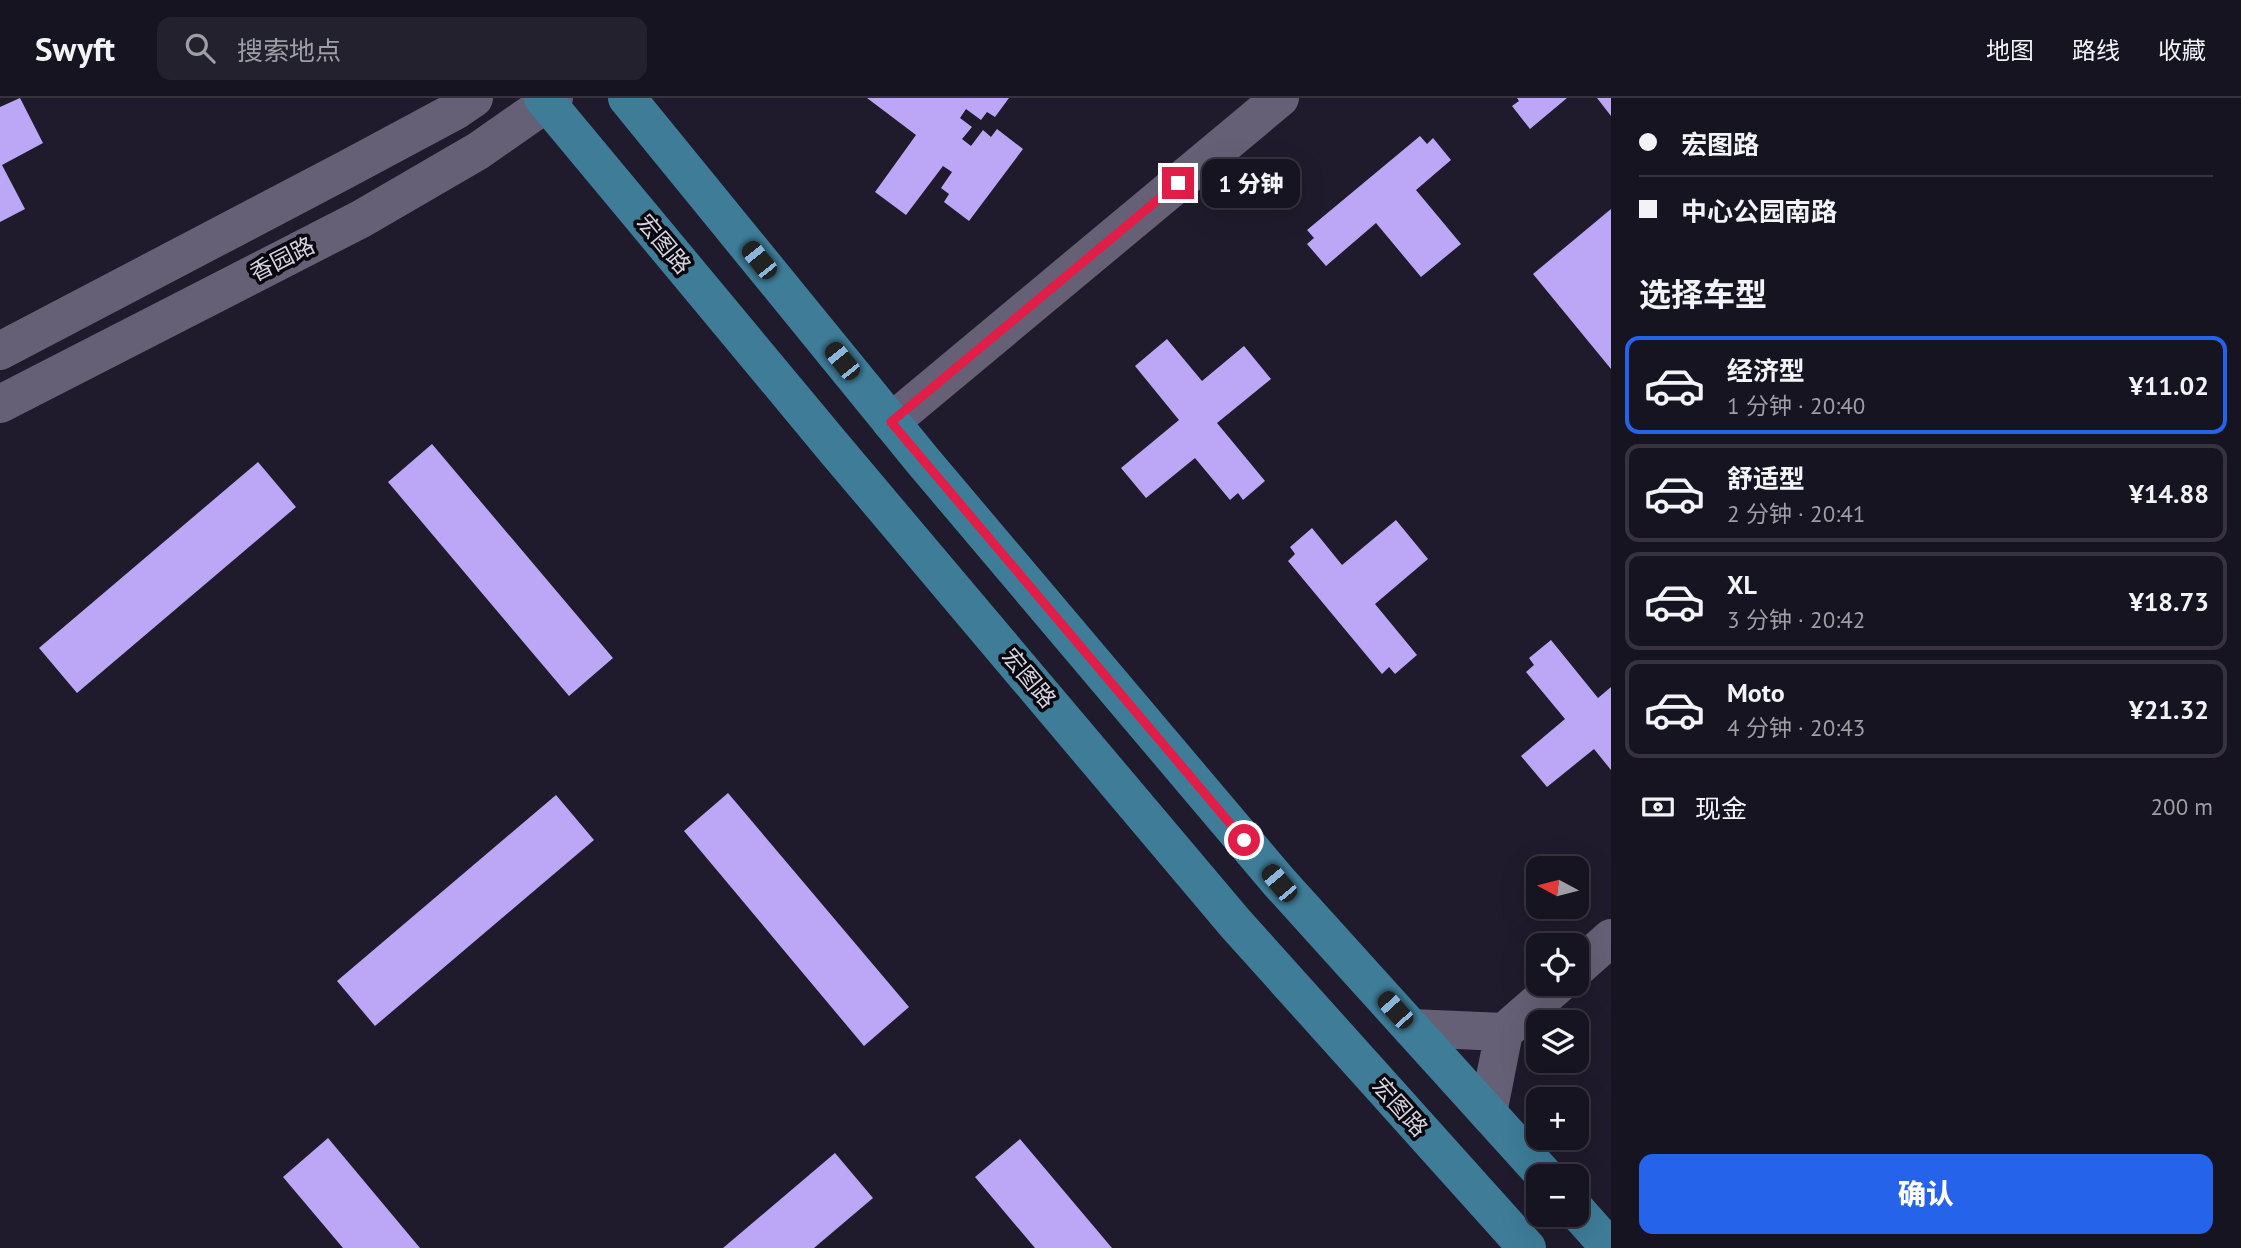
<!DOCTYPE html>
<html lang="zh">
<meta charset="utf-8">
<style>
:root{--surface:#171421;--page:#24212e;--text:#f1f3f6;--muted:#9e9ea5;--line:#36333f;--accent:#2563eb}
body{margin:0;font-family:"PT Sans","Noto Sans SC",sans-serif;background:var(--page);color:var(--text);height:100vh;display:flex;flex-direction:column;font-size:26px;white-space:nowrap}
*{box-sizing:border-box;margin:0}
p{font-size:23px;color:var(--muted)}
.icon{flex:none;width:38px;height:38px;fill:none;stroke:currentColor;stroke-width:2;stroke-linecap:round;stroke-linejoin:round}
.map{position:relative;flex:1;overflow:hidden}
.side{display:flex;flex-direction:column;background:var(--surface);width:630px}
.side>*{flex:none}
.hud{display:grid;align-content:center;height:154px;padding:0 28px;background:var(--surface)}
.needle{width:46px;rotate:277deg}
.fabs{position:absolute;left:1526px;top:758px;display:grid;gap:14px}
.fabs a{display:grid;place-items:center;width:63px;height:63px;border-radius:14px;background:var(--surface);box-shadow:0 7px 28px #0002,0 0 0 2px var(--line);font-size:35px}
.end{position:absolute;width:32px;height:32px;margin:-16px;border:9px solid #e11d48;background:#fff;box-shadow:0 0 0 4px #fff}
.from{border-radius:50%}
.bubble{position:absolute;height:49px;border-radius:14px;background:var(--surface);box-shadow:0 7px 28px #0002,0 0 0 2px var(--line);font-size:23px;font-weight:800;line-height:49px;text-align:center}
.car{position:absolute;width:21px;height:42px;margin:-21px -10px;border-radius:9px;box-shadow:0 0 5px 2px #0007;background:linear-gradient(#222 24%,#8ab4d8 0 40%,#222 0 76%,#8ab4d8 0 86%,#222 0)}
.hud b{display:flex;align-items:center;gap:24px;height:66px;font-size:26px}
.hud b+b{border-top:2px solid var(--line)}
.hud i{width:18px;height:18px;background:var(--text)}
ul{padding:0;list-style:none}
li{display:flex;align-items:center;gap:21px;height:98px;margin:0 14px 10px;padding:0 14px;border:4px solid var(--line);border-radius:14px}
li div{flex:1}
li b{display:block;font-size:26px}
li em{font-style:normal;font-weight:800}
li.selected{border-color:var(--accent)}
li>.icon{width:63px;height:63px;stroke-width:1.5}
h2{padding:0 28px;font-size:32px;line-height:84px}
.pay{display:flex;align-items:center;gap:18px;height:77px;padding:0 28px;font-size:26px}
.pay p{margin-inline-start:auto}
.action{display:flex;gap:14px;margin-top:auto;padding:14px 28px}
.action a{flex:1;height:80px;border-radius:14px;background:var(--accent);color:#fff;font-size:28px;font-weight:800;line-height:80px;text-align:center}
header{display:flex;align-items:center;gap:42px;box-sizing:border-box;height:98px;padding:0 35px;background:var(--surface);border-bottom:2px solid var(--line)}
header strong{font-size:33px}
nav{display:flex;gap:38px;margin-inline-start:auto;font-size:24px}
.search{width:490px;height:63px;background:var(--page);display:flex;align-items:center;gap:18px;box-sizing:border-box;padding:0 24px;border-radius:14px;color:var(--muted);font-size:26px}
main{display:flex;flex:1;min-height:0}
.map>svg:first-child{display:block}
.building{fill:#bca7f7}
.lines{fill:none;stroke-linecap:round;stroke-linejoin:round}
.minor{stroke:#656075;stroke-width:38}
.major{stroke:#3e7c98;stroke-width:38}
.route{stroke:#e11d48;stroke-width:9}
.labels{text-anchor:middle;stroke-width:7;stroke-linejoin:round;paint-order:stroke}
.street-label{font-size:23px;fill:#d6d3df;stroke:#09070e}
</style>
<header>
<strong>Swyft</strong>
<div class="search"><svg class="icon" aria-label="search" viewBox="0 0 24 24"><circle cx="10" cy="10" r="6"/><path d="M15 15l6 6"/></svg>搜索地点</div>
<nav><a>地图</a><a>路线</a><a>收藏</a></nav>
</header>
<main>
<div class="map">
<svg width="1611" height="1150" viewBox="0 0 1611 1150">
<rect width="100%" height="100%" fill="#1f1b2c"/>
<!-- building -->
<g class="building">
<path d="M 20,0 L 43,45 L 2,67 L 25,111 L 0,124 L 0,9 Z"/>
<path d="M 867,0 L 1009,0 L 995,19 L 987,14 L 981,22 L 966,11 L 960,20 L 972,29 L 962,41 L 971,48 L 983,32 L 991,39 L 997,31 L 1023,51 L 969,123 L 944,104 L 949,96 L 941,90 L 952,74 L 943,68 L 906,117 L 875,94 L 916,37 Z"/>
<path d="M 1517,0 L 1567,0 L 1530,31 L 1512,8 L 1519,3 Z"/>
<path d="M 1597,0 L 1611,0 L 1611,18 Z"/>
<path d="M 1420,38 L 1427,46 L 1433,40 L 1451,62 L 1416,92 L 1461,146 L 1421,179 L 1376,125 L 1326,168 L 1307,146 L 1314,140 L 1307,132 Z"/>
<path d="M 1611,111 L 1611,271 L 1533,176 Z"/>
<path d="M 1167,241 L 1202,283 L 1244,248 L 1271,281 L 1217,325 L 1265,383 L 1243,402 L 1238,395 L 1230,402 L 1195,360 L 1146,400 L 1121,370 L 1179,322 L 1135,268 Z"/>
<path d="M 432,346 L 613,560 L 569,598 L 388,384 Z"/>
<path d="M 258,364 L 296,409 L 77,595 L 39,550 Z"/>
<path d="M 1396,422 L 1428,461 L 1375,506 L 1417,557 L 1395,576 L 1389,569 L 1382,576 L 1288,463 L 1295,456 L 1290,449 L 1312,430 L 1342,467 Z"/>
<path d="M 1551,542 L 1598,600 L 1611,589 L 1611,672 L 1594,651 L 1547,689 L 1521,658 L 1565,621 L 1526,574 L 1534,567 L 1529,560 Z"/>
<path d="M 728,695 L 909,909 L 864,948 L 684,733 Z"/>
<path d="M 556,697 L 594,742 L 375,928 L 337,883 Z"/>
<path d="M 328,1040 L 420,1150 L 343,1150 L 283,1079 Z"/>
<path d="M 1020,1041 L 1112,1150 L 1035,1150 L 975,1079 Z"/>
<path d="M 835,1055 L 873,1100 L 814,1150 L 723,1150 Z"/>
</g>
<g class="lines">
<!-- minor -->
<g class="minor">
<path d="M 0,253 L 345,72 L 455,13 L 474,0"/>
<path d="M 0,306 L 361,121 L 478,53 L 554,0"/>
<path d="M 891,324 L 1280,0"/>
<path d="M 1577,870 L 1611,840"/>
<path d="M 1411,930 L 1504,934 L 1488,1015"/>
<path d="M 1504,934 L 1559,886"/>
</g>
<!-- major -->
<g class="major">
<path d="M 543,0 L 834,350 L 1235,825 L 1527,1150"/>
<path d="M 627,0 L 923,363 L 1279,784 L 1545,1078"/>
<path d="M 1577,1113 L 1610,1150"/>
</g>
</g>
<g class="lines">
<!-- route -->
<path class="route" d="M 1178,85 L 891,324 L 1244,742"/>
</g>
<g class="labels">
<!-- street labels -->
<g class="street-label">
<text transform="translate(664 146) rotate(50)" y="8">宏图路</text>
<text transform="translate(282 161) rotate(-27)" y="8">香园路</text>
<text transform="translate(1029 580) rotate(50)" y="8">宏图路</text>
<text transform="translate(1400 1009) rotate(48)" y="8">宏图路</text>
</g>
</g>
</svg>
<div class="fabs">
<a><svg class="needle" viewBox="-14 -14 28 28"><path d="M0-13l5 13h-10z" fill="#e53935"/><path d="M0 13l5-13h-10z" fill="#9e9ea5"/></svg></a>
<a><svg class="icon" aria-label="locate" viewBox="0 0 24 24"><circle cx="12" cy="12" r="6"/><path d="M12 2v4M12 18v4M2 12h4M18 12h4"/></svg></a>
<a><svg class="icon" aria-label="layers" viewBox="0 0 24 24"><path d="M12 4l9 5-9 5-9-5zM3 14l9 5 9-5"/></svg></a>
<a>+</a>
<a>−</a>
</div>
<i class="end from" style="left:1244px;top:742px"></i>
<i class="end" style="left:1178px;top:85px"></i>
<div class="bubble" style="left:1202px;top:61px;width:98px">1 分钟</div>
<i class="car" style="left:759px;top:162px;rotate:321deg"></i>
<i class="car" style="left:842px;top:263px;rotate:321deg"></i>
<i class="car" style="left:1279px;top:785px;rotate:320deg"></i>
<i class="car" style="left:1395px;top:912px;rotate:318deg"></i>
</div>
<section class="side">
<div class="hud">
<b><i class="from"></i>宏图路</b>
<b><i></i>中心公园南路</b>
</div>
<h2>选择车型</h2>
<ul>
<li class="selected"><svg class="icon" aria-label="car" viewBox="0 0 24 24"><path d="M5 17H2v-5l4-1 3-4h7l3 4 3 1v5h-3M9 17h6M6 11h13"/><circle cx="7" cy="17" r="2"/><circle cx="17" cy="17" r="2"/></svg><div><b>经济型</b><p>1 分钟 · 20:40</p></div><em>¥11.02</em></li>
<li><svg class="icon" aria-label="car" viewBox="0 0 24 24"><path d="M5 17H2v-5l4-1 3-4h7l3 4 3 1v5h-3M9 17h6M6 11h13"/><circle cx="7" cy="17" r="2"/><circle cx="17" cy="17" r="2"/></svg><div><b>舒适型</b><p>2 分钟 · 20:41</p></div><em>¥14.88</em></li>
<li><svg class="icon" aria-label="car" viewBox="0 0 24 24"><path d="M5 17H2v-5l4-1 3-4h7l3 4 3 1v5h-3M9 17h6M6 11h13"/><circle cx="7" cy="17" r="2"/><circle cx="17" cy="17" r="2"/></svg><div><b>XL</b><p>3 分钟 · 20:42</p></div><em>¥18.73</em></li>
<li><svg class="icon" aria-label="car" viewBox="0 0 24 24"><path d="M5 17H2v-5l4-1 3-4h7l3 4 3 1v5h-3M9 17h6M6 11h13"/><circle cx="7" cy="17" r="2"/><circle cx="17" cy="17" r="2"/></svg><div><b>Moto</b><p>4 分钟 · 20:43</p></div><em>¥21.32</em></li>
</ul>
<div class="pay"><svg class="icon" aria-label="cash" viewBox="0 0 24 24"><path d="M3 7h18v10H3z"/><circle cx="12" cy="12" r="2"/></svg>现金<p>200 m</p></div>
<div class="action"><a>确认</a></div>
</section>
</main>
